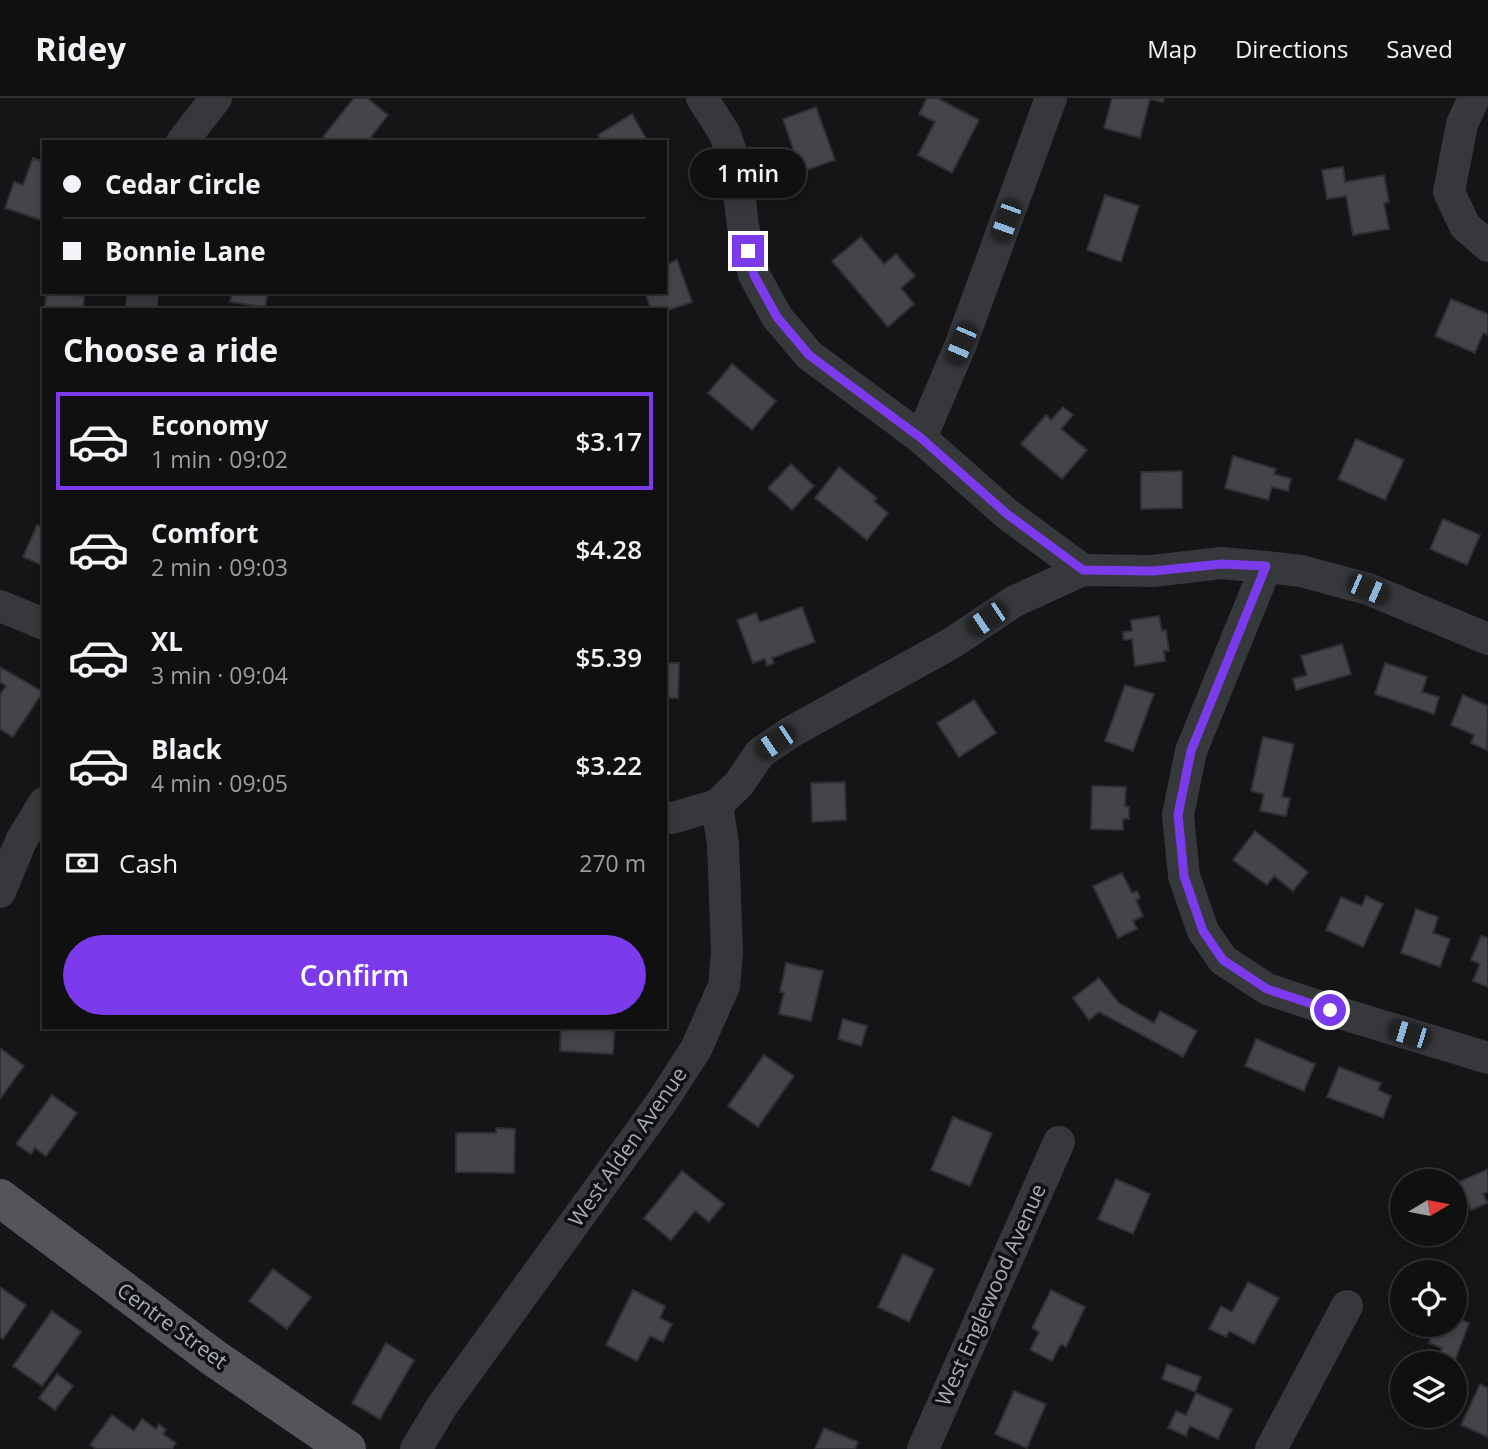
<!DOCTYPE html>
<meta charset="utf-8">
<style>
:root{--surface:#101011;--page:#19191a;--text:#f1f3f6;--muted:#9c9d9f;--line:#303031;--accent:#7c3aed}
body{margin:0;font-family:"Open Sans",sans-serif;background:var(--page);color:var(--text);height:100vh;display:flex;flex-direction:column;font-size:26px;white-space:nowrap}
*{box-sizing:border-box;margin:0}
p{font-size:23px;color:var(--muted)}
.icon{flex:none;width:38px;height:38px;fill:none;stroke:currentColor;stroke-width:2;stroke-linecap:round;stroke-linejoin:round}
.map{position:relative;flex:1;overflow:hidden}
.details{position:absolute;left:42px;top:210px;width:625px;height:721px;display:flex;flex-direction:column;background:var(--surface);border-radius:0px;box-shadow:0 4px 10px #0003,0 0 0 2px var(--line)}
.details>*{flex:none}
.hud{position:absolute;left:42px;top:42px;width:625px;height:154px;border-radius:0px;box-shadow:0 4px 10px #0003,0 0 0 2px var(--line);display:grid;align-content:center;height:154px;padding:0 21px;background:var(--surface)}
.needle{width:46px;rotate:80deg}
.buttons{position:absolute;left:1390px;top:1071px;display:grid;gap:14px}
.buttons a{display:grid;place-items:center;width:77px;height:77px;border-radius:50%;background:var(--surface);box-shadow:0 4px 10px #0003,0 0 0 2px var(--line);font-size:35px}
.end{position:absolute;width:32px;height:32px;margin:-16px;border:9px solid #7c3aed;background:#fff;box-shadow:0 0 0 4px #fff}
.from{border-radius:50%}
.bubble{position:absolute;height:49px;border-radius:24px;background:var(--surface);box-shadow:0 4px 10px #0003,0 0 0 2px var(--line);font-size:23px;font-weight:600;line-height:49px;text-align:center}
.car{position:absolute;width:21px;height:42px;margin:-21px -10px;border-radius:9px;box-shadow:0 0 5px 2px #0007;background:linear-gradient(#222 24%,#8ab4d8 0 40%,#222 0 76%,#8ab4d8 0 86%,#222 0)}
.hud b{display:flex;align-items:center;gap:24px;height:66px;font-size:26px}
.hud b+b{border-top:2px solid var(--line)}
.hud i{width:18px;height:18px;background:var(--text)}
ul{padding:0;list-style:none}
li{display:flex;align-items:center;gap:21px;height:98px;margin:0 14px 10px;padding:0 7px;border:4px solid transparent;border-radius:0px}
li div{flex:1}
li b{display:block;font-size:26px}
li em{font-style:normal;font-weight:600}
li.current{border-color:var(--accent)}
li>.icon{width:63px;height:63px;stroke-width:1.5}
h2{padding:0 21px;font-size:32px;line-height:84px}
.pay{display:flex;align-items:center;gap:18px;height:77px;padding:0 21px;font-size:26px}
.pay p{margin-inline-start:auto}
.action{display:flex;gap:14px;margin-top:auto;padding:14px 21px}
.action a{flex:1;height:80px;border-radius:42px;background:var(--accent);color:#fff;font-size:28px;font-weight:600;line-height:80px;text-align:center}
header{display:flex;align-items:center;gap:42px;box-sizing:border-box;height:98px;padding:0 35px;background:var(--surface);border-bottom:2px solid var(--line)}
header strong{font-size:33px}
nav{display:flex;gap:38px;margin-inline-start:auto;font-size:24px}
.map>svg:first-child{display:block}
.building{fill:#44454a;stroke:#2f3033;stroke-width:2}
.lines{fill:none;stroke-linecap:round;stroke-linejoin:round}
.minor{stroke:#36383c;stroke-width:32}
.major{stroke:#53555a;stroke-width:38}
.route{stroke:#7c3aed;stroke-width:9}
.labels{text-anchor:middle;stroke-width:7;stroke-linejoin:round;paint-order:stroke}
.street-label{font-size:21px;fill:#a8aeb6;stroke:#101012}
</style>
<header>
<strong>Ridey</strong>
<nav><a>Map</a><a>Directions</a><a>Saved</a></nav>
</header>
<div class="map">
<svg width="1488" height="1351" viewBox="0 0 1488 1351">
<rect width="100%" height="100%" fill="#151517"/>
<!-- building -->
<g class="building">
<path d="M 354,0 L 367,0 L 388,17 L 371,39 L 378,44 L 330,44 L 323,39 Z"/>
<path d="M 927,0 L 937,0 L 979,22 L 952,75 L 918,57 L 935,24 L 919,16 Z"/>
<path d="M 1112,0 L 1164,0 L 1163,4 L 1150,1 L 1140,40 L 1104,30 Z"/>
<path d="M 816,9 L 835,62 L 801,74 L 783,21 Z"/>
<path d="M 632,16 L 648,44 L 602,44 L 598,37 Z"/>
<path d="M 33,60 L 44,64 L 44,123 L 5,110 L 14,84 L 23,87 Z"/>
<path d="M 1343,69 L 1345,84 L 1384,77 L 1389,104 L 1384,105 L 1389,131 L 1353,137 L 1346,98 L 1327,101 L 1322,72 Z"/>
<path d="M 1105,97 L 1139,108 L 1121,164 L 1087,152 Z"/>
<path d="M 861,139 L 884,166 L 896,156 L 915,178 L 901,190 L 914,206 L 888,229 L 832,163 Z"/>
<path d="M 677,162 L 692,204 L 665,213 L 665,212 L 651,212 L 645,194 L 665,194 L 665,167 Z"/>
<path d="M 46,194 L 84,198 L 83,212 L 45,212 Z"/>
<path d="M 232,194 L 268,194 L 265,209 L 230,204 Z"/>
<path d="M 1451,201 L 1488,216 L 1488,237 L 1483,235 L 1475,255 L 1435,238 Z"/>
<path d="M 732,266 L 776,303 L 752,332 L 708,295 Z"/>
<path d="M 1063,309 L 1073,317 L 1061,331 L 1087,352 L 1062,381 L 1021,346 L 1046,317 L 1051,322 Z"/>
<path d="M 1356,341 L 1404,362 L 1385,402 L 1338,381 Z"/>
<path d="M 1233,358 L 1276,371 L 1274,376 L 1291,381 L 1288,393 L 1272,389 L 1268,402 L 1225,390 Z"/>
<path d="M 791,366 L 814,388 L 792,412 L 768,390 Z"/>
<path d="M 839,369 L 877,400 L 874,403 L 888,415 L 867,442 L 815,400 Z"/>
<path d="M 1182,373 L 1182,410 L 1141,411 L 1141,374 Z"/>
<path d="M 1443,421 L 1480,437 L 1467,467 L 1430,451 Z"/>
<path d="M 37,427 L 44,430 L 44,468 L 23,459 Z"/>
<path d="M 802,509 L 815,544 L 772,560 L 774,565 L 767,568 L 765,561 L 753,565 L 737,522 L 756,515 L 760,524 Z"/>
<path d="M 1159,518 L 1162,533 L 1166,532 L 1169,553 L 1164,553 L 1165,563 L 1135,568 L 1132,541 L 1124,542 L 1123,534 L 1132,533 L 1131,522 Z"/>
<path d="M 1342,546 L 1351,576 L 1296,592 L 1293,581 L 1307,577 L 1301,558 Z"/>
<path d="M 665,565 L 679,565 L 678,600 L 665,600 Z"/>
<path d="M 1385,565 L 1427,579 L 1422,594 L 1439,599 L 1434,616 L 1375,596 Z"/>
<path d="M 0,569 L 43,594 L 13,639 L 0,631 L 0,597 L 6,588 L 0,584 Z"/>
<path d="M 1125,587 L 1154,596 L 1133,653 L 1105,643 Z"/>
<path d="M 1463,597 L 1488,608 L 1487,652 L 1471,645 L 1474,637 L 1451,627 Z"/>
<path d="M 974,602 L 996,635 L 959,659 L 937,625 Z"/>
<path d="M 1263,639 L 1294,646 L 1282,699 L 1290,700 L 1286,718 L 1260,713 L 1264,696 L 1251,693 Z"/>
<path d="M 845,684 L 846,722 L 812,724 L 811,685 Z"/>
<path d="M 1092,688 L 1126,689 L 1125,708 L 1129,709 L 1129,721 L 1123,721 L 1123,732 L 1091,731 Z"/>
<path d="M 1255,733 L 1308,774 L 1293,793 L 1274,778 L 1267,787 L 1233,762 Z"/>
<path d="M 1122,775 L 1132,795 L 1137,793 L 1140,800 L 1136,802 L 1143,818 L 1133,823 L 1137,831 L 1118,840 L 1093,788 Z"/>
<path d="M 1366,798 L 1383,806 L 1363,849 L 1326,832 L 1341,799 L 1362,808 Z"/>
<path d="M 1416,811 L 1438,819 L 1433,835 L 1450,841 L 1440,869 L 1401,855 Z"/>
<path d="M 1481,838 L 1488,840 L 1488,889 L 1473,883 L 1480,866 L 1471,862 Z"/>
<path d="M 786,865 L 823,873 L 811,923 L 779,916 L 784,894 L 780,894 Z"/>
<path d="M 1099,880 L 1119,905 L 1154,925 L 1160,913 L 1197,933 L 1183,959 L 1099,914 L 1089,922 L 1073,900 Z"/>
<path d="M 843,921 L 867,928 L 861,948 L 838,941 Z"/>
<path d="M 561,929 L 615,929 L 613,956 L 560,953 Z"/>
<path d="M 1256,941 L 1315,966 L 1304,993 L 1245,968 Z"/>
<path d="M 0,950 L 24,968 L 0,1001 Z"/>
<path d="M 764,957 L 794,978 L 758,1029 L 728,1008 Z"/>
<path d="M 1339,969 L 1381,985 L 1378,992 L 1391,998 L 1383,1020 L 1327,999 Z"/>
<path d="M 52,997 L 77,1015 L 46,1058 L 35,1050 L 31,1056 L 16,1046 Z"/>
<path d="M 953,1019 L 992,1035 L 970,1088 L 931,1072 Z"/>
<path d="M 496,1030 L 515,1031 L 514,1075 L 456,1074 L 456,1035 L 496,1035 Z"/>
<path d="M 1488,1071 L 1488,1094 L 1483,1096 L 1488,1105 L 1471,1112 L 1459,1084 Z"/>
<path d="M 682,1073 L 724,1106 L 709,1124 L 695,1113 L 671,1142 L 644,1120 Z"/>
<path d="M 1116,1081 L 1150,1096 L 1133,1136 L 1098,1121 Z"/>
<path d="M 903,1156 L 934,1171 L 909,1224 L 878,1209 Z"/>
<path d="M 273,1171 L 311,1199 L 287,1231 L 249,1203 Z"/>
<path d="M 1248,1184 L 1279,1200 L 1254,1246 L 1229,1233 L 1226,1239 L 1209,1231 L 1221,1208 L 1232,1214 Z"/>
<path d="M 0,1189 L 26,1207 L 3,1241 L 0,1239 Z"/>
<path d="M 633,1192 L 665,1208 L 660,1220 L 672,1226 L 663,1244 L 650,1238 L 637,1263 L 606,1247 Z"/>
<path d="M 1051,1192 L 1085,1209 L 1066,1249 L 1061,1246 L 1052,1263 L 1030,1252 L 1039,1234 L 1032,1230 Z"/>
<path d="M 52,1213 L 81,1234 L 42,1288 L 13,1268 Z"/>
<path d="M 1454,1219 L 1469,1225 L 1454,1265 L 1436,1265 L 1442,1250 L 1429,1245 L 1435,1227 L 1454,1227 Z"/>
<path d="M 386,1245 L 414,1262 L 380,1321 L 352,1305 Z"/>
<path d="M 1167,1266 L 1201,1279 L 1195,1294 L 1162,1281 Z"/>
<path d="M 57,1276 L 73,1288 L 55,1312 L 39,1300 Z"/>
<path d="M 1480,1286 L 1488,1290 L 1488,1339 L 1461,1327 Z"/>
<path d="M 1014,1293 L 1046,1306 L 1027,1350 L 995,1336 Z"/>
<path d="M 1196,1295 L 1232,1311 L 1218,1341 L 1190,1328 L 1186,1338 L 1168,1330 L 1176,1313 L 1186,1317 Z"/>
<path d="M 112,1317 L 134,1333 L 142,1321 L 156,1331 L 159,1326 L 166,1332 L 163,1336 L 176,1345 L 172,1351 L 96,1351 L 90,1347 Z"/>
<path d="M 824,1330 L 858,1344 L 855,1351 L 815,1351 Z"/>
</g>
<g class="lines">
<!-- minor -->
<g class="minor">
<path d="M 702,0 L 725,36 L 736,70 L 743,128 L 754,177 L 777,219 L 809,257 L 921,340 L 1007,416 L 1083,472"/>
<path d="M 1474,0 L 1462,26 L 1449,94 L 1465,128 L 1488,148"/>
<path d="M 182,44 L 216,0"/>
<path d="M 141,212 L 143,194"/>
<path d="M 921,340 L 961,246 L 1051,0"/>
<path d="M 1266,469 L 1191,653 L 1178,717 L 1184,778 L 1203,833 L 1223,862 L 1267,891 L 1330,912 L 1488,960"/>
<path d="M 0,508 L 44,526"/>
<path d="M 665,720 L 672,720 L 717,707 L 739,686 L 760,655 L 791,634 L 952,545 L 1013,504 L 1083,472 L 1153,473 L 1221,465 L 1266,469 L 1301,473 L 1368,491 L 1488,541"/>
<path d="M 0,794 L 21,743 L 44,705"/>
<path d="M 416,1351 L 442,1308 L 661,1005 L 696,951 L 724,888 L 727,855 L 723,746 L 717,707"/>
<path d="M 923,1351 L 1059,1044"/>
<path d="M 1271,1351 L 1347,1208"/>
</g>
<!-- major -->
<path class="major" d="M 0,1100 L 214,1260 L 347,1351"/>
</g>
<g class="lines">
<!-- route -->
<path class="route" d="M 748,153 L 754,177 L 777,219 L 809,257 L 921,340 L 1007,416 L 1083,472 L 1153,473 L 1222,466 L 1266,468 L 1191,653 L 1178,717 L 1184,778 L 1203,833 L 1223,862 L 1267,891 L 1330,912"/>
</g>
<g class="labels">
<!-- street labels -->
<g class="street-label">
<text transform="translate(628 1049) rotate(-55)" y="7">West Alden Avenue</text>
<text transform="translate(991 1197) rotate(-66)" y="7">West Englewood Avenue</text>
<text transform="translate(172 1228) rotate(36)" y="7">Centre Street</text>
</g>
</g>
</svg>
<div class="buttons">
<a><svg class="needle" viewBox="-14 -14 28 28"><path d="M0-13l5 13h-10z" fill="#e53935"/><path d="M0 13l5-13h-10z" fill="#9c9d9f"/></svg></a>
<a><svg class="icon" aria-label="locate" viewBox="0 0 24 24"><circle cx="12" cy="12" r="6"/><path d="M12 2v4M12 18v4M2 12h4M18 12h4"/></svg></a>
<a><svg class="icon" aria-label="layers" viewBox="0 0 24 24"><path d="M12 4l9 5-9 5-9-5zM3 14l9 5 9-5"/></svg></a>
</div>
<i class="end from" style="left:1330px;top:912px"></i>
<i class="end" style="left:748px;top:153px"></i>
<div class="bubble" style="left:690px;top:51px;width:116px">1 min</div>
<i class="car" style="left:1006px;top:123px;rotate:200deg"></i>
<i class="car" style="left:961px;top:246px;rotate:203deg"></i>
<i class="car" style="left:1368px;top:491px;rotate:113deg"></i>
<i class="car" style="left:987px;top:521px;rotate:236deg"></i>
<i class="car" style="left:775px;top:644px;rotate:236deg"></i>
<i class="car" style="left:1409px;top:936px;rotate:287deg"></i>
<div class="hud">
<b><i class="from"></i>Cedar Circle</b>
<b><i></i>Bonnie Lane</b>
</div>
<section class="details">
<h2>Choose a ride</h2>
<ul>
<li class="current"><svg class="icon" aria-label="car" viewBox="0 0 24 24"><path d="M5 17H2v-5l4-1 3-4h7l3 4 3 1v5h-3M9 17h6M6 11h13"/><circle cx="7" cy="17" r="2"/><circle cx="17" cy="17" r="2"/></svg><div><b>Economy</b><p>1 min · 09:02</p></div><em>$3.17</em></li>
<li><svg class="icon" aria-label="car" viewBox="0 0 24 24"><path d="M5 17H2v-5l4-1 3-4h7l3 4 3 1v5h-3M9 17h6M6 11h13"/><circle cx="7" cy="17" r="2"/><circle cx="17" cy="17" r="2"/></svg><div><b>Comfort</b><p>2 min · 09:03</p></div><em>$4.28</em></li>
<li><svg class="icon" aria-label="car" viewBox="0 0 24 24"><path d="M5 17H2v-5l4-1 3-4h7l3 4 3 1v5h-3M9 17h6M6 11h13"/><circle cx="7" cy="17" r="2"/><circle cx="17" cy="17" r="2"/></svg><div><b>XL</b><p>3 min · 09:04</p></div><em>$5.39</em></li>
<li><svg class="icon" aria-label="car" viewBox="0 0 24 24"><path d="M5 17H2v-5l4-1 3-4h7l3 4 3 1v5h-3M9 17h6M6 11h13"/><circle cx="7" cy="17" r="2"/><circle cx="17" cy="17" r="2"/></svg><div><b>Black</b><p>4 min · 09:05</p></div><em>$3.22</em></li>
</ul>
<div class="pay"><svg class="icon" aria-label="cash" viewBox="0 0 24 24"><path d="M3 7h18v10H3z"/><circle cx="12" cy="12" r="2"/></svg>Cash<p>270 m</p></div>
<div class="action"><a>Confirm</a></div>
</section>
</div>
